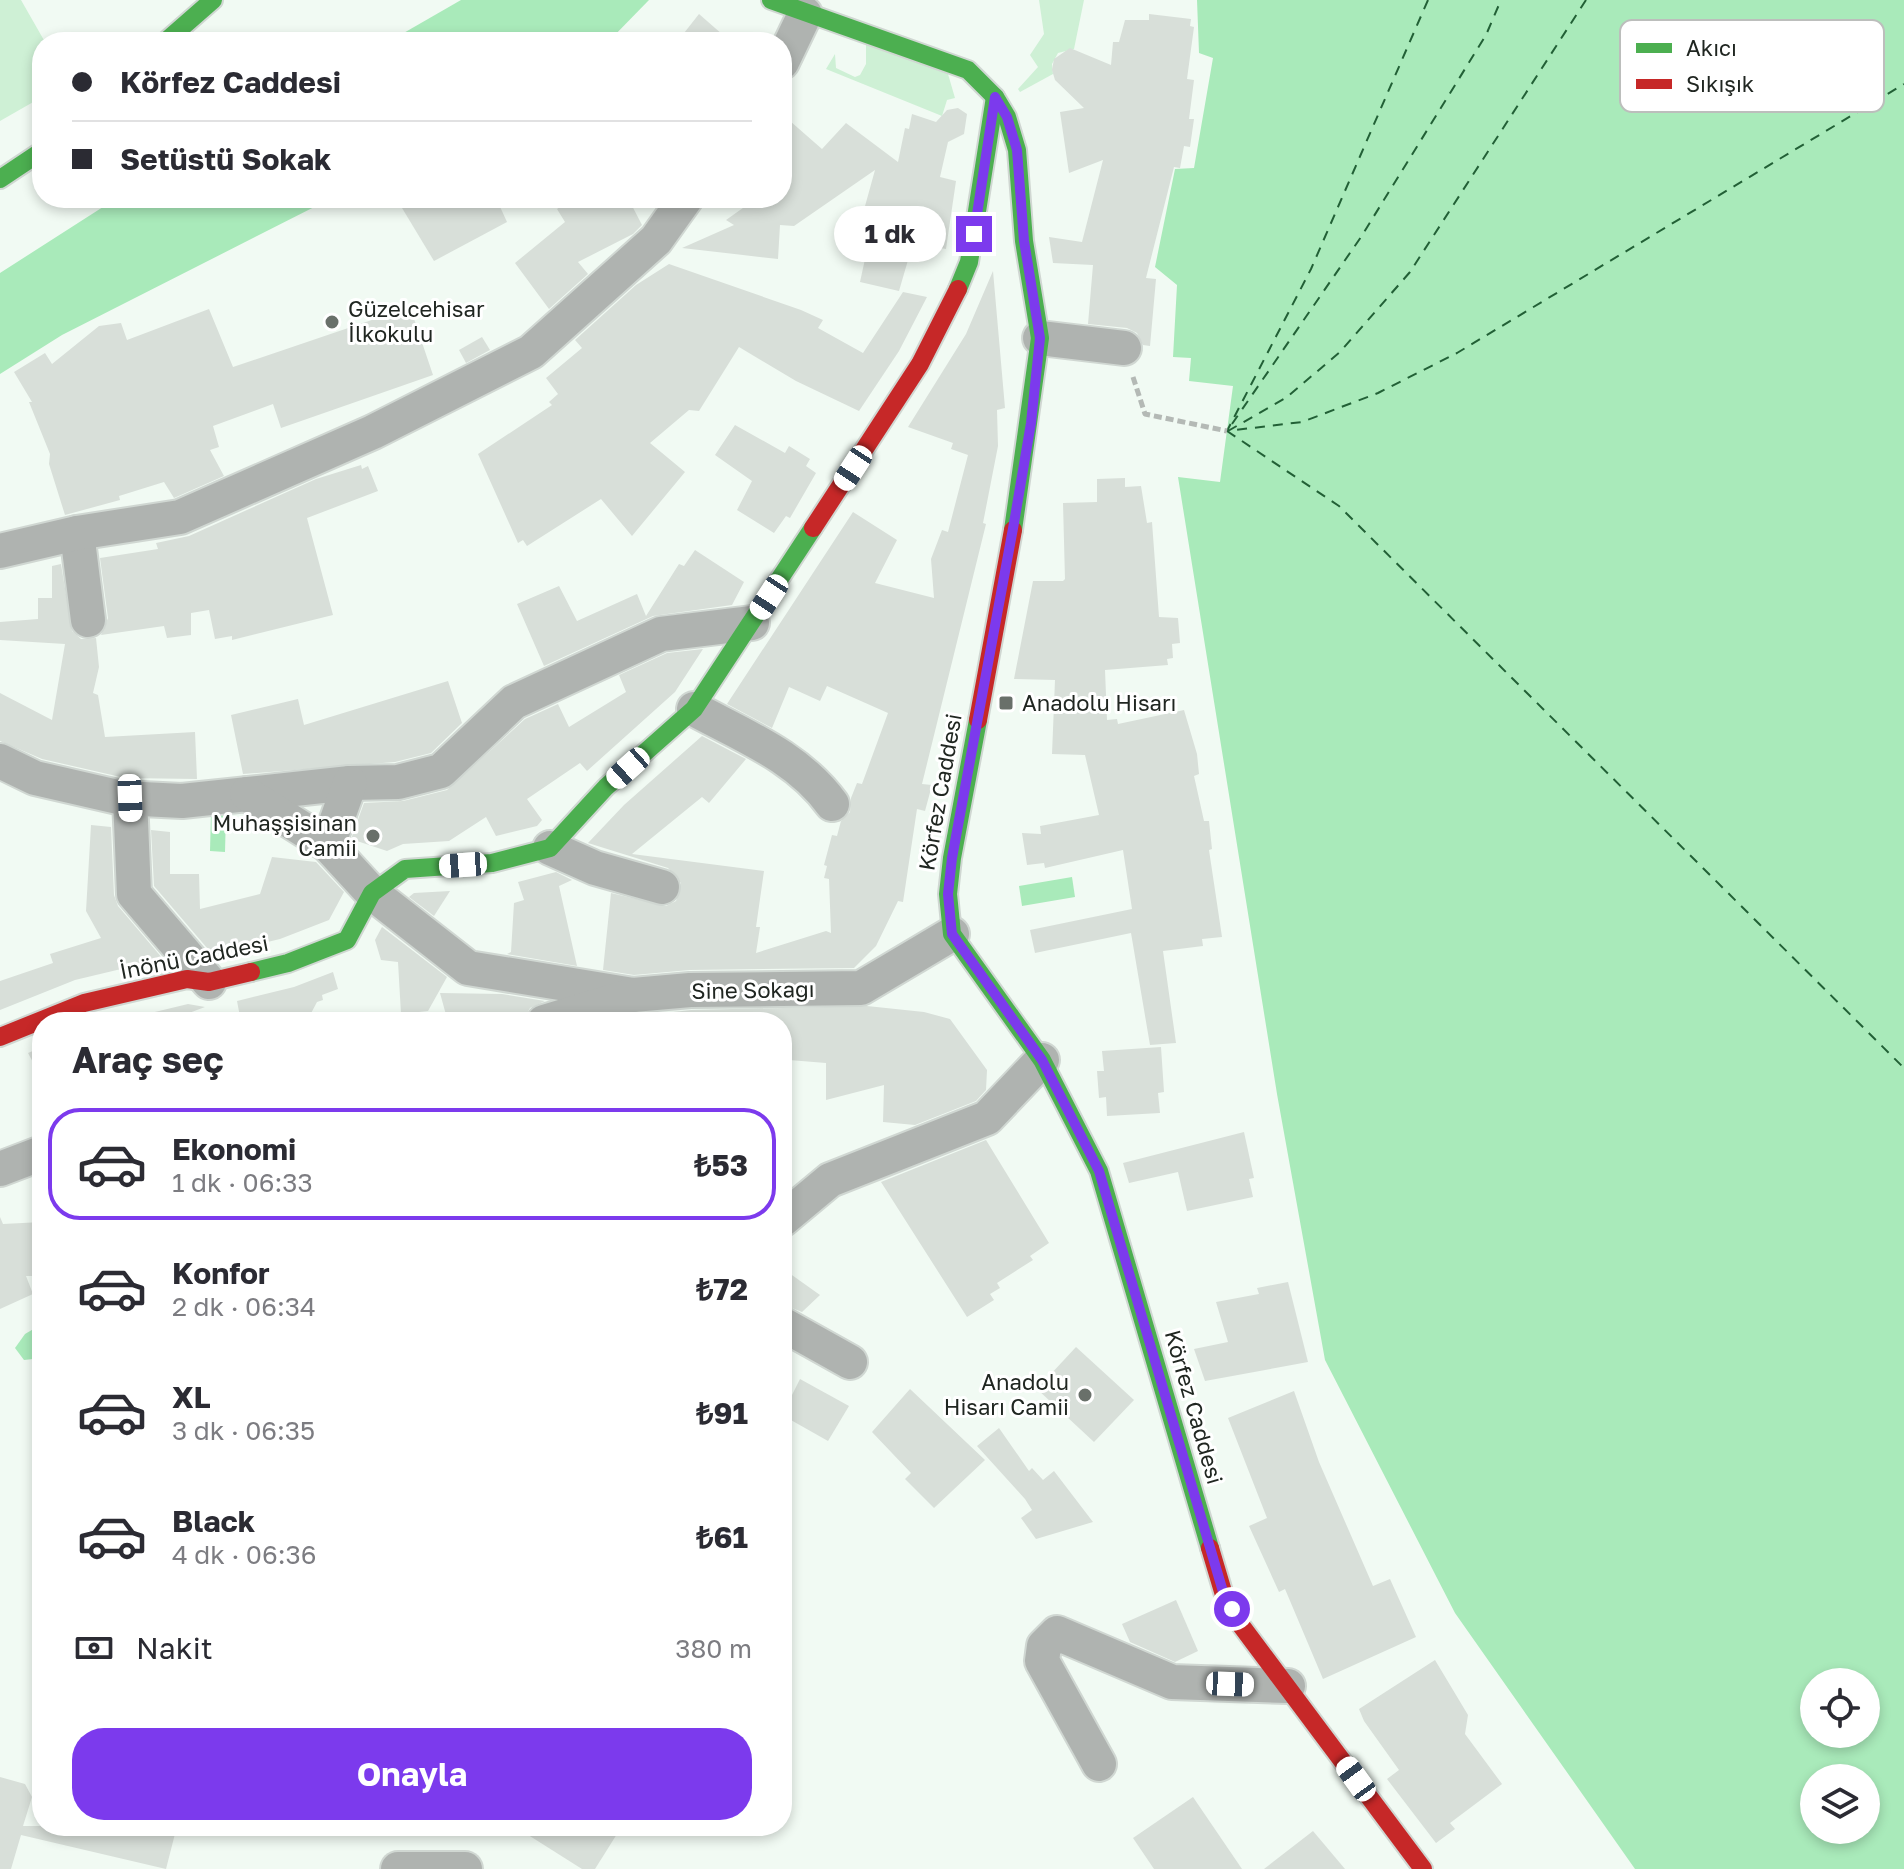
<!DOCTYPE html>
<html lang="tr">
<meta charset="utf-8">
<style>
:root{--surface:#fff;--page:#f7f7f7;--text:#2b2b33;--muted:#7c7c81;--line:#e1e1e2;--accent:#7c3aed}
body{margin:0;font-family:"Golos Text",sans-serif;background:var(--page);color:var(--text);height:100vh;display:flex;flex-direction:column;font-size:30px;white-space:nowrap}
*{box-sizing:border-box;margin:0}
p{font-size:26px;color:var(--muted)}
.icon{flex:none;width:44px;height:44px;fill:none;stroke:currentColor;stroke-width:2;stroke-linecap:round;stroke-linejoin:round}
.map{position:relative;flex:1;overflow:hidden}
.panel{position:absolute;left:32px;top:1012px;width:760px;height:824px;display:flex;flex-direction:column;background:var(--surface);border-radius:32px;box-shadow:0 4px 12px #0003}
.panel>*{flex:none}
.top-card{position:absolute;left:32px;top:32px;width:760px;height:176px;border-radius:32px;box-shadow:0 4px 12px #0003;display:grid;align-content:center;height:176px;padding:0 40px;background:var(--surface)}
.fabs{position:absolute;left:1800px;top:1668px;display:grid;gap:16px}
.fabs a{display:grid;place-items:center;width:80px;height:80px;border-radius:50%;background:var(--surface);box-shadow:0 4px 12px #0003;font-size:40px}
.end{position:absolute;width:36px;height:36px;margin:-18px;border:10px solid #7c3aed;background:#fff;box-shadow:0 0 0 4px #fff}
.from{border-radius:50%}
.bubble{position:absolute;height:56px;border-radius:28px;background:var(--surface);box-shadow:0 4px 12px #0003;font-size:26px;font-weight:700;line-height:56px;text-align:center}
.car{position:absolute;width:24px;height:48px;margin:-24px -12px;border-radius:10px;box-shadow:0 0 6px 2px #0007;background:linear-gradient(#fff 24%,#345 0 40%,#fff 0 76%,#345 0 86%,#fff 0)}
.top-card b{display:flex;align-items:center;gap:28px;height:76px;font-size:30px}
.top-card b+b{border-top:2px solid var(--line)}
.top-card i{width:20px;height:20px;background:var(--text)}
ul{padding:0;list-style:none}
li{display:flex;align-items:center;gap:24px;height:112px;margin:0 16px 12px;padding:0 24px;border:4px solid transparent;border-radius:32px}
li div{flex:1}
li b{display:block;font-size:30px}
li em{font-style:normal;font-weight:700}
li.selected{border-color:var(--accent)}
li>.icon{width:72px;height:72px;stroke-width:1.5}
h2{padding:0 40px;font-size:36px;line-height:96px}
.pay{display:flex;align-items:center;gap:20px;height:88px;padding:0 40px;font-size:30px}
.pay p{margin-inline-start:auto}
.button{display:flex;gap:16px;margin-top:auto;padding:16px 40px}
.button a{flex:1;height:92px;border-radius:32px;background:var(--accent);color:#fff;font-size:32px;font-weight:700;line-height:92px;text-align:center}
.map>svg:first-child{display:block}
.green{fill:#cef0d5}
.water{fill:#a9eaba;fill-rule:evenodd}
.lines{fill:none;stroke-linecap:round;stroke-linejoin:round}
.ferry{stroke:#226036;stroke-width:2;stroke-dasharray:10 8;stroke-linecap:butt}
.building{fill:#d8dfd9}
.street-casing{stroke:#d0d7d2;stroke-width:38}
.fast-casing{stroke:#d0d7d2;stroke-width:22}
.jam-casing{stroke:#d0d7d2;stroke-width:22}
.path{stroke:#b4b9b5;stroke-width:5;stroke-dasharray:8 4;stroke-linecap:butt}
.street{stroke:#afb3b0;stroke-width:34}
.fast{stroke:#4caf50;stroke-width:18}
.jam{stroke:#c62828;stroke-width:18}
.route{stroke:#7c3aed;stroke-width:10}
.poi-dot{fill:#69706a;stroke:#fff;stroke-width:3}
.labels{text-anchor:middle;stroke-width:6;stroke-linejoin:round;paint-order:stroke}
.poi-label{font-size:22px;fill:#202621;stroke:#fff;text-anchor:start}
.street-label{font-size:22px;fill:#202621;stroke:#fff}
.key{fill:#fff;stroke:#bcbebc;stroke-width:2}
.key-label{font-size:22px;fill:#202621}
</style>
<div class="map">
<svg width="1904" height="1869" viewBox="0 0 1904 1869">
<rect width="100%" height="100%" fill="#f1faf3"/>
<!-- green -->
<g class="green">
<path d="M 0,0 L 21,0 L 45,42 L 42,42 L 42,97 L 0,121 Z"/>
<path d="M 1039,0 L 1084,0 L 1074,49 L 1058,53 L 1052,64 L 1053,74 L 1020,92 L 1018,89 L 1038,67 L 1030,55 L 1044,34 Z"/>
<path d="M 866,44 L 948,74 L 955,98 L 947,100 L 942,116 L 826,69 L 835,54 L 836,68 L 855,77 L 860,75 L 866,64 Z"/>
</g>
<!-- water -->
<g class="water">
<path d="M 461,0 L 649,0 L 608,42 L 388,42 Z"/>
<path d="M 1197,0 L 1904,0 L 1904,1869 L 1635,1869 L 1455,1613 L 1325,1360 L 1277,1094 L 1178,477 L 1220,482 L 1233,386 L 1189,381 L 1191,358 L 1173,357 L 1177,285 L 1155,267 L 1175,169 L 1194,168 L 1213,58 L 1199,53 ZM 1866,1682 L 1866,1734 L 1814,1734 L 1814,1682 ZM 1866,1778 L 1866,1830 L 1814,1830 L 1814,1778 Z"/>
<path d="M 117,198 L 332,198 L 62,335 L 0,374 L 0,273 Z"/>
<path d="M 211,813 L 226,813 L 225,852 L 210,851 Z"/>
<path d="M 1072,877 L 1075,897 L 1022,906 L 1019,886 Z"/>
<path d="M 42,1324 L 42,1358 L 24,1360 L 15,1348 L 25,1334 Z"/>
</g>
<g class="lines">
<!-- ferry -->
<g class="ferry">
<path d="M 1428,0 L 1311,269 L 1227,431 L 1302,422 L 1378,393 L 1457,353 L 1904,84"/>
<path d="M 1232,424 L 1361,237 L 1486,35 L 1501,0"/>
<path d="M 1227,431 L 1339,506 L 1904,1068"/>
<path d="M 1228,431 L 1287,397 L 1340,352 L 1410,272 L 1586,0"/>
</g>
</g>
<!-- building -->
<g class="building">
<path d="M 699,14 L 731,42 L 677,42 Z"/>
<path d="M 1149,14 L 1191,19 L 1190,26 L 1194,27 L 1187,79 L 1194,80 L 1189,119 L 1194,119 L 1190,147 L 1184,146 L 1180,168 L 1174,167 L 1146,278 L 1156,279 L 1150,346 L 1143,345 L 1137,333 L 1127,328 L 1088,324 L 1093,265 L 1053,263 L 1049,237 L 1082,242 L 1103,160 L 1069,173 L 1060,112 L 1084,108 L 1055,80 L 1052,70 L 1054,59 L 1070,48 L 1111,65 L 1113,42 L 1119,42 L 1125,20 L 1149,20 Z"/>
<path d="M 958,108 L 967,114 L 964,134 L 948,142 L 940,177 L 956,181 L 946,249 L 913,243 L 899,291 L 860,282 L 870,236 L 857,235 L 875,170 L 794,226 L 780,225 L 778,259 L 682,248 L 734,225 L 726,220 L 757,198 L 782,198 L 782,114 L 822,149 L 846,123 L 898,162 L 905,128 L 909,129 L 912,114 L 936,122 L 947,110 Z"/>
<path d="M 396,198 L 496,198 L 507,222 L 434,261 Z"/>
<path d="M 573,198 L 628,198 L 642,225 L 633,234 L 578,262 L 588,274 L 549,309 L 515,263 L 565,222 L 557,209 Z"/>
<path d="M 669,264 L 801,310 L 823,320 L 818,328 L 863,353 L 903,292 L 927,297 L 899,351 L 859,411 L 796,381 L 739,347 L 699,411 L 689,410 L 650,443 L 685,472 L 632,536 L 601,499 L 527,546 L 523,540 L 518,543 L 478,454 L 552,405 L 549,402 L 558,394 L 546,378 L 582,348 L 575,340 L 636,285 Z"/>
<path d="M 993,271 L 1005,408 L 997,410 L 998,446 L 983,523 L 986,524 L 922,784 L 932,785 L 925,811 L 917,809 L 903,902 L 898,901 L 876,946 L 854,968 L 690,970 L 634,975 L 603,970 L 611,893 L 666,906 L 676,901 L 681,883 L 668,868 L 588,843 L 624,805 L 702,736 L 746,759 L 709,803 L 702,797 L 632,854 L 764,871 L 756,927 L 760,927 L 756,953 L 826,931 L 831,933 L 829,879 L 824,878 L 827,866 L 824,865 L 832,835 L 837,836 L 841,821 L 850,812 L 851,798 L 857,783 L 862,784 L 888,713 L 827,686 L 820,701 L 789,687 L 772,728 L 727,704 L 853,512 L 897,540 L 875,583 L 934,598 L 931,559 L 942,530 L 948,532 L 968,455 L 951,449 L 953,443 L 908,427 L 966,334 Z"/>
<path d="M 410,307 L 433,375 L 281,428 L 273,404 L 213,426 L 219,447 L 210,450 L 224,476 L 174,498 L 164,482 L 119,496 L 120,500 L 65,515 L 49,464 L 50,454 L 29,402 L 32,402 L 14,372 L 45,353 L 52,364 L 99,326 L 121,323 L 127,340 L 209,309 L 233,367 Z"/>
<path d="M 482,337 L 490,350 L 466,363 L 459,350 Z"/>
<path d="M 735,425 L 785,453 L 789,446 L 810,459 L 806,466 L 816,473 L 790,518 L 786,516 L 774,533 L 737,510 L 752,481 L 715,455 Z"/>
<path d="M 361,465 L 362,469 L 368,466 L 378,491 L 307,518 L 333,615 L 232,640 L 232,636 L 215,639 L 209,610 L 191,613 L 191,635 L 167,638 L 164,626 L 101,635 L 108,618 L 100,558 L 158,549 L 156,543 L 189,536 L 316,479 Z"/>
<path d="M 1125,478 L 1125,487 L 1141,486 L 1147,523 L 1152,522 L 1159,617 L 1178,618 L 1180,643 L 1172,644 L 1173,658 L 1167,659 L 1168,665 L 1105,670 L 1107,720 L 1117,719 L 1118,724 L 1184,710 L 1197,754 L 1199,774 L 1194,776 L 1204,821 L 1209,821 L 1212,849 L 1209,850 L 1222,937 L 1202,939 L 1203,946 L 1163,951 L 1176,1043 L 1150,1045 L 1131,933 L 1035,953 L 1030,930 L 1132,909 L 1123,850 L 1045,868 L 1044,863 L 1027,865 L 1022,833 L 1041,834 L 1040,826 L 1099,815 L 1085,755 L 1052,754 L 1055,680 L 1014,679 L 1033,581 L 1063,581 L 1065,579 L 1063,503 L 1097,502 L 1097,479 Z"/>
<path d="M 695,550 L 744,582 L 732,605 L 653,616 L 544,666 L 517,604 L 559,586 L 577,621 L 637,594 L 646,616 L 679,564 L 684,566 Z"/>
<path d="M 61,564 L 72,631 L 81,639 L 96,638 L 99,667 L 93,693 L 98,695 L 105,737 L 195,732 L 197,779 L 125,778 L 42,759 L 0,741 L 0,693 L 52,720 L 65,644 L 0,640 L 0,622 L 38,619 L 38,598 L 52,598 L 52,566 Z"/>
<path d="M 703,649 L 675,692 L 587,771 L 580,763 L 527,799 L 542,820 L 537,826 L 496,836 L 486,817 L 449,841 L 403,844 L 387,851 L 351,839 L 364,803 L 403,801 L 447,790 L 525,719 L 558,704 L 569,727 L 626,692 L 619,675 L 667,653 Z"/>
<path d="M 448,681 L 462,723 L 431,753 L 395,762 L 243,774 L 231,715 L 298,699 L 304,725 Z"/>
<path d="M 91,825 L 111,827 L 114,895 L 118,906 L 163,959 L 75,980 L 0,1010 L 0,981 L 53,963 L 50,954 L 101,938 L 86,911 Z"/>
<path d="M 151,830 L 170,832 L 170,874 L 199,874 L 200,909 L 260,894 L 272,857 L 316,862 L 344,892 L 329,920 L 280,939 L 213,955 L 154,886 Z"/>
<path d="M 556,872 L 572,880 L 559,886 L 577,966 L 507,954 L 511,952 L 514,903 L 524,900 L 518,882 Z"/>
<path d="M 450,891 L 434,916 L 409,897 L 414,893 Z"/>
<path d="M 382,927 L 447,977 L 428,1011 L 401,1014 L 398,962 L 381,960 L 375,940 Z"/>
<path d="M 333,972 L 338,989 L 322,995 L 323,1000 L 317,1002 L 308,1019 L 241,1022 L 237,1001 L 294,987 Z"/>
<path d="M 440,993 L 502,994 L 545,1001 L 530,1008 L 524,1019 L 511,1022 L 448,1022 Z"/>
<path d="M 188,1004 L 205,1007 L 165,1022 L 128,1022 L 130,1018 Z"/>
<path d="M 867,1006 L 924,1012 L 950,1019 L 987,1070 L 986,1090 L 976,1101 L 915,1125 L 883,1122 L 884,1085 L 826,1100 L 826,1063 L 789,1060 L 788,1055 L 782,1055 L 782,1022 L 629,1022 L 629,1017 L 691,1010 Z"/>
<path d="M 42,1047 L 42,1079 L 28,1053 Z"/>
<path d="M 1161,1047 L 1164,1092 L 1158,1093 L 1160,1113 L 1107,1116 L 1106,1097 L 1099,1098 L 1097,1071 L 1104,1071 L 1102,1051 Z"/>
<path d="M 1244,1132 L 1254,1178 L 1249,1179 L 1253,1197 L 1187,1211 L 1178,1172 L 1129,1183 L 1123,1163 Z"/>
<path d="M 986,1140 L 1049,1243 L 1030,1256 L 1033,1260 L 997,1283 L 1000,1288 L 990,1294 L 994,1300 L 967,1317 L 881,1182 Z"/>
<path d="M 0,1217 L 3,1224 L 42,1222 L 42,1276 L 26,1276 L 33,1294 L 0,1309 Z"/>
<path d="M 782,1268 L 820,1295 L 802,1312 L 782,1304 Z"/>
<path d="M 1288,1282 L 1308,1362 L 1205,1381 L 1194,1349 L 1228,1342 L 1216,1302 L 1259,1294 L 1257,1288 Z"/>
<path d="M 1076,1347 L 1134,1400 L 1094,1442 L 1037,1389 Z"/>
<path d="M 800,1379 L 849,1406 L 828,1441 L 782,1415 Z"/>
<path d="M 910,1389 L 985,1460 L 934,1508 L 905,1479 L 911,1473 L 872,1432 Z"/>
<path d="M 1294,1391 L 1319,1462 L 1373,1586 L 1390,1579 L 1416,1637 L 1323,1679 L 1285,1589 L 1279,1592 L 1249,1526 L 1267,1518 L 1228,1418 Z"/>
<path d="M 999,1428 L 1029,1471 L 1032,1468 L 1043,1480 L 1054,1471 L 1093,1522 L 1036,1539 L 1021,1518 L 1032,1510 L 1025,1499 L 977,1446 Z"/>
<path d="M 1176,1600 L 1198,1651 L 1175,1662 L 1130,1642 L 1122,1624 Z"/>
<path d="M 1435,1660 L 1468,1715 L 1465,1734 L 1502,1784 L 1450,1823 L 1455,1829 L 1436,1843 L 1387,1779 L 1399,1770 L 1364,1721 L 1359,1709 Z"/>
<path d="M 0,1777 L 25,1784 L 32,1797 L 23,1826 L 177,1826 L 166,1869 L 21,1835 L 11,1869 L 0,1869 Z"/>
<path d="M 1193,1797 L 1242,1869 L 1154,1869 L 1133,1838 Z"/>
<path d="M 514,1826 L 622,1826 L 595,1869 L 582,1869 Z"/>
<path d="M 1313,1831 L 1345,1869 L 1264,1869 Z"/>
</g>
<g class="lines">
<defs>
<g id="street">
<path d="M 782,62 L 805,14"/>
<path d="M 1040,338 L 1124,348"/>
<path d="M 77,533 L 88,620"/>
<path d="M 0,551 L 77,533 L 180,517 L 373,432 L 531,352 L 656,240 L 686,198"/>
<path d="M 694,709 C 744,736 798,757 832,804"/>
<path d="M 0,761 L 35,778 L 122,798 L 182,801 L 350,783 L 398,782 L 441,771 L 514,702 L 661,634 L 752,623"/>
<path d="M 247,794 L 328,845 L 372,893 L 468,968 L 633,995"/>
<path d="M 130,798 L 134,894 L 209,982"/>
<path d="M 328,845 L 350,783"/>
<path d="M 550,848 L 595,868 L 662,887"/>
<path d="M 544,1022 L 633,995 L 690,990 L 861,988 L 952,934"/>
<path d="M 0,1169 L 42,1153"/>
<path d="M 782,1220 L 830,1180 L 987,1118 L 1042,1060"/>
<path d="M 782,1324 L 850,1362"/>
<path d="M 1099,1764 L 1042,1661 L 1044,1646 L 1057,1633 L 1172,1682 L 1288,1686"/>
<path d="M 398,1869 L 465,1869"/>
</g>
<g id="fast">
<path d="M 771,0 L 968,70 L 995,97 L 1007,117 L 1017,150 L 1024,241 L 1040,338 L 1013,530"/>
<path d="M 165,42 L 213,0"/>
<path d="M 0,179 L 42,151"/>
<path d="M 958,289 L 969,262 L 995,97"/>
<path d="M 978,720 L 952,858 L 948,894 L 952,934 L 1042,1060 L 1099,1171 L 1210,1548"/>
<path d="M 251,972 L 288,963 L 347,940 L 372,893 L 405,869 L 492,863 L 550,848 L 606,787 L 694,709 L 813,528"/>
</g>
<g id="jam">
<path d="M 813,528 L 920,364 L 958,289"/>
<path d="M 978,720 L 1013,530"/>
<path d="M 0,1037 L 84,1003 L 187,979 L 209,982 L 251,972"/>
<path d="M 1210,1548 L 1224,1595 L 1240,1624 L 1423,1869"/>
</g>
</defs>
<!-- street casing -->
<use href="#street" class="street-casing"/>
<!-- fast casing -->
<use href="#fast" class="fast-casing"/>
<!-- jam casing -->
<use href="#jam" class="jam-casing"/>
<!-- path -->
<path class="path" d="M 1133,377 L 1145,414 L 1227,431"/>
<!-- street -->
<use href="#street" class="street"/>
<!-- fast -->
<use href="#fast" class="fast"/>
<!-- jam -->
<use href="#jam" class="jam"/>
</g>
<g class="lines">
<!-- route -->
<path class="route" d="M 974,234 L 995,97 L 1007,117 L 1017,150 L 1024,241 L 1040,338 L 1031,423 L 1014,523 L 952,858 L 948,894 L 952,934 L 1042,1060 L 1099,1171 L 1224,1595 L 1232,1609"/>
</g>
<!-- markers -->
<g class="poi-dot">
<circle cx="332" cy="322" r="8"/>
<rect x="998" y="695" width="16" height="16" rx="4"/>
<circle cx="373" cy="836" r="8"/>
<circle cx="1085" cy="1395" r="8"/>
</g>
<g class="labels">
<!-- poi labels -->
<g class="poi-label">
<text x="348" y="317">Güzelcehisar<tspan x="348" dy="25">İlkokulu</tspan></text>
<text x="1022" y="711">Anadolu Hisarı</text>
<text x="357" y="831" text-anchor="end">Muhaşşisinan<tspan x="357" dy="25">Camii</tspan></text>
<text x="1069" y="1390" text-anchor="end">Anadolu<tspan x="1069" dy="25">Hisarı Camii</tspan></text>
</g>
<!-- street labels -->
<g class="street-label">
<text transform="translate(940 792) rotate(-80)" y="8">Körfez Caddesi</text>
<text transform="translate(194 957) rotate(-11)" y="8">İnönü Caddesi</text>
<text transform="translate(753 990) rotate(-1)" y="8">Sine Sokağı</text>
<text transform="translate(1194 1407) rotate(74)" y="8">Körfez Caddesi</text>
</g>
</g>
<!-- legend -->
<rect x="1620" y="20" width="264" height="92" rx="12" class="key"/>
<rect x="1636" y="43" width="36" height="10" fill="#4caf50"/>
<rect x="1636" y="79" width="36" height="10" fill="#c62828"/>
<g class="key-label">
<text x="1686" y="56">Akıcı</text>
<text x="1686" y="92">Sıkışık</text>
</g>
</svg>
<div class="fabs">
<a><svg class="icon" aria-label="locate" viewBox="0 0 24 24"><circle cx="12" cy="12" r="6"/><path d="M12 2v4M12 18v4M2 12h4M18 12h4"/></svg></a>
<a><svg class="icon" aria-label="layers" viewBox="0 0 24 24"><path d="M12 4l9 5-9 5-9-5zM3 14l9 5 9-5"/></svg></a>
</div>
<i class="end from" style="left:1232px;top:1609px"></i>
<i class="end" style="left:974px;top:234px"></i>
<div class="bubble" style="left:834px;top:206px;width:112px">1 dk</div>
<i class="car" style="left:853px;top:468px;rotate:213deg"></i>
<i class="car" style="left:769px;top:597px;rotate:213deg"></i>
<i class="car" style="left:628px;top:768px;rotate:228deg"></i>
<i class="car" style="left:130px;top:798px;rotate:178deg"></i>
<i class="car" style="left:463px;top:865px;rotate:266deg"></i>
<i class="car" style="left:1230px;top:1684px;rotate:92deg"></i>
<i class="car" style="left:1356px;top:1779px;rotate:324deg"></i>
<div class="top-card">
<b><i class="from"></i>Körfez Caddesi</b>
<b><i></i>Setüstü Sokak</b>
</div>
<section class="panel">
<h2>Araç seç</h2>
<ul>
<li class="selected"><svg class="icon" aria-label="car" viewBox="0 0 24 24"><path d="M5 17H2v-5l4-1 3-4h7l3 4 3 1v5h-3M9 17h6M6 11h13"/><circle cx="7" cy="17" r="2"/><circle cx="17" cy="17" r="2"/></svg><div><b>Ekonomi</b><p>1 dk · 06:33</p></div><em>₺53</em></li>
<li><svg class="icon" aria-label="car" viewBox="0 0 24 24"><path d="M5 17H2v-5l4-1 3-4h7l3 4 3 1v5h-3M9 17h6M6 11h13"/><circle cx="7" cy="17" r="2"/><circle cx="17" cy="17" r="2"/></svg><div><b>Konfor</b><p>2 dk · 06:34</p></div><em>₺72</em></li>
<li><svg class="icon" aria-label="car" viewBox="0 0 24 24"><path d="M5 17H2v-5l4-1 3-4h7l3 4 3 1v5h-3M9 17h6M6 11h13"/><circle cx="7" cy="17" r="2"/><circle cx="17" cy="17" r="2"/></svg><div><b>XL</b><p>3 dk · 06:35</p></div><em>₺91</em></li>
<li><svg class="icon" aria-label="car" viewBox="0 0 24 24"><path d="M5 17H2v-5l4-1 3-4h7l3 4 3 1v5h-3M9 17h6M6 11h13"/><circle cx="7" cy="17" r="2"/><circle cx="17" cy="17" r="2"/></svg><div><b>Black</b><p>4 dk · 06:36</p></div><em>₺61</em></li>
</ul>
<div class="pay"><svg class="icon" aria-label="cash" viewBox="0 0 24 24"><path d="M3 7h18v10H3z"/><circle cx="12" cy="12" r="2"/></svg>Nakit<p>380 m</p></div>
<div class="button"><a>Onayla</a></div>
</section>
</div>
